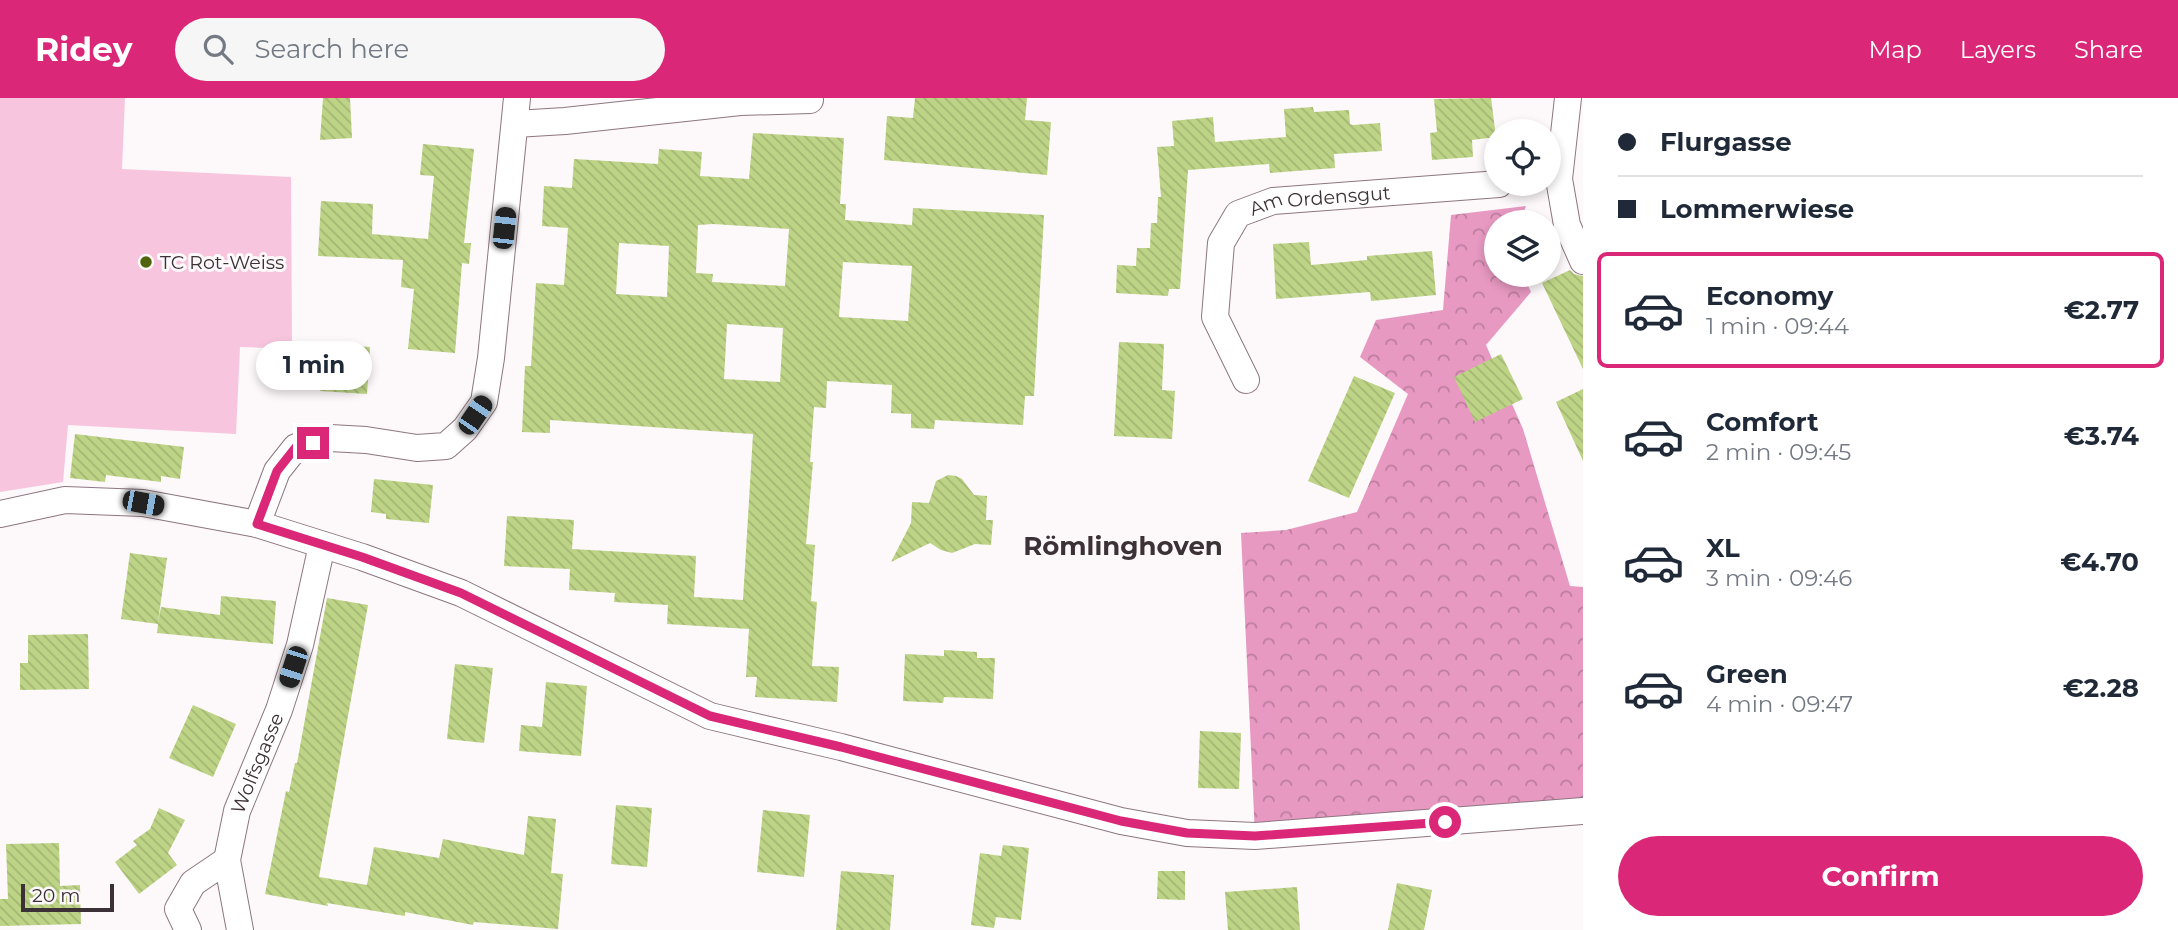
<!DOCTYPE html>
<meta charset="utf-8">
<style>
:root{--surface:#fff;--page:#f6f6f7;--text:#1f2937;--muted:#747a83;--line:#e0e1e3;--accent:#db2777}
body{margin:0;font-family:Montserrat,sans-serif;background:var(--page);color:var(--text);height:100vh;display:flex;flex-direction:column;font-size:26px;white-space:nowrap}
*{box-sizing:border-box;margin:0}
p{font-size:23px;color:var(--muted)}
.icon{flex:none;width:38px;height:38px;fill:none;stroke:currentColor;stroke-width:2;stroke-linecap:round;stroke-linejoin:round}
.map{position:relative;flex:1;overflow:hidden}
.side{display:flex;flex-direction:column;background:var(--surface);width:595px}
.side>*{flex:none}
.hud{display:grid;align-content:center;height:154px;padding:0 35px;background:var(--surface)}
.buttons{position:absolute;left:1484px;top:21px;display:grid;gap:14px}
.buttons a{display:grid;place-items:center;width:77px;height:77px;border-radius:50%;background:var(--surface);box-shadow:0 4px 10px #0003;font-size:35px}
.scale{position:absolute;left:21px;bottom:18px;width:93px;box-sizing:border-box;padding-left:7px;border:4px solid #3b3136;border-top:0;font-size:19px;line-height:24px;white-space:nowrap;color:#3b3136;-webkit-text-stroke:5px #fdf8fa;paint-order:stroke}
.end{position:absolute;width:32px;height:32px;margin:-16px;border:9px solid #db2777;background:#fff;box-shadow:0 0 0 4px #fff}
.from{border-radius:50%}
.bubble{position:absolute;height:49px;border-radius:24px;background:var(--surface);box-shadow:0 4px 10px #0003;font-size:23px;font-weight:700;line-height:49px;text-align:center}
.car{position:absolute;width:21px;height:42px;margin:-21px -10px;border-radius:9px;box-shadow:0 0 5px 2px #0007;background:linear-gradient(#222 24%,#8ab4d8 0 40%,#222 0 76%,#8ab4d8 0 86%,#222 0)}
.hud b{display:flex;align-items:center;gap:24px;height:66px;font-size:26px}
.hud b+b{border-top:2px solid var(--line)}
.hud i{width:18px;height:18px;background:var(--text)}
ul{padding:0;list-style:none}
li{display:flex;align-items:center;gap:21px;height:116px;margin:0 14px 10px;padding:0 21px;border:4px solid transparent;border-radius:10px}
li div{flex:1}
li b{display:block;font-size:26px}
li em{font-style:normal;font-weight:700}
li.selected{border-color:var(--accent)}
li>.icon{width:63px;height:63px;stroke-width:1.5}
.primary-button{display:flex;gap:14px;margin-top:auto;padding:14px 35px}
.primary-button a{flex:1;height:80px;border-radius:42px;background:var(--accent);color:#fff;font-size:28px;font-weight:700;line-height:80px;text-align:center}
header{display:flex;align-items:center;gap:42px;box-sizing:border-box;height:98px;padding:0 35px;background:var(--accent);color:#fff}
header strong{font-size:33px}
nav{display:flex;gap:38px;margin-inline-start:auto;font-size:24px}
.search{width:490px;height:63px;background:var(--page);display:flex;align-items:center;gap:18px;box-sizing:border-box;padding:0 24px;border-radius:38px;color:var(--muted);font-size:26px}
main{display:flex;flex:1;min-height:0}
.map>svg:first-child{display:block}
.forest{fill:url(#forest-crowns)}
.pitch{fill:#f7c5dd}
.building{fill:url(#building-back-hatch);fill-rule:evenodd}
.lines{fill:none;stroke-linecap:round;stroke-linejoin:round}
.street-casing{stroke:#8d7681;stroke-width:28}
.street{stroke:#fff;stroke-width:26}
.route{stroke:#db2777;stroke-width:9}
.poi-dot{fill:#51640d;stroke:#fdf8fa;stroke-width:2.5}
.labels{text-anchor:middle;stroke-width:6;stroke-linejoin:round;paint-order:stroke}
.street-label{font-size:19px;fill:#3b3136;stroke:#fdf8fa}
.poi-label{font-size:19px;fill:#3b3136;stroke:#fdf8fa;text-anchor:start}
.district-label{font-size:26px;font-weight:bold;fill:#3b3136;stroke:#fdf8fa}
</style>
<header>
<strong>Ridey</strong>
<div class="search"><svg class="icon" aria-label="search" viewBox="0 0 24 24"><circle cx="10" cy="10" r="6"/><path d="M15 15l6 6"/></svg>Search here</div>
<nav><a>Map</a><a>Layers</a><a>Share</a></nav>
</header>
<main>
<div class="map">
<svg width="1583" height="832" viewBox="0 0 1583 832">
<defs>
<pattern id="forest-crowns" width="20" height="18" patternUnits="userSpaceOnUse" patternTransform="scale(1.75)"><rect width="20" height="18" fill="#e799c1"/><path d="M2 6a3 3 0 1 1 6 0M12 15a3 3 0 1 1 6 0" fill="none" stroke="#bc7d9e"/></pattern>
<pattern id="building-back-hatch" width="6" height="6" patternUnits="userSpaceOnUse" patternTransform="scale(1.75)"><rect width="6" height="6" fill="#bdd486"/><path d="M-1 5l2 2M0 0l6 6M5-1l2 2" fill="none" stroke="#a3b674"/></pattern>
</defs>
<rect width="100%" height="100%" fill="#fdf8fa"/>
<!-- forest -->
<path class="forest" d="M 1526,108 L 1520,124 L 1496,124 L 1496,177 L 1523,177 L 1531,194 L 1486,247 L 1523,331 L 1570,488 L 1583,489 L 1583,709 L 1255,738 L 1241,435 L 1286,432 L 1357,414 L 1408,296 L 1360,259 L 1376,222 L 1443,212 L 1451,117 Z"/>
<!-- pitch -->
<path class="pitch" d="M 0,0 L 125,0 L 122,71 L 291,79 L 292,251 L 240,249 L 236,336 L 68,327 L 63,384 L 0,394 Z"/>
<!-- building -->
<g class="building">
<path d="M 323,0 L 350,0 L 352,40 L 320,42 Z"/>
<path d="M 915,0 L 1027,0 L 1025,22 L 1051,24 L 1047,77 L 884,62 L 887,18 L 913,20 Z"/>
<path d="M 1491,0 L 1496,39 L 1472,42 L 1473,59 L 1432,62 L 1430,35 L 1437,34 L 1434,1 Z"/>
<path d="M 1313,9 L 1314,14 L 1349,12 L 1350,26 L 1353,27 L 1380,25 L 1382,53 L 1334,56 L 1335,70 L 1270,75 L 1269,66 L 1188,72 L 1180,191 L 1169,191 L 1168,198 L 1116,195 L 1117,167 L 1136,168 L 1137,150 L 1150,150 L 1151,125 L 1157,125 L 1158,99 L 1161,99 L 1157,49 L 1174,48 L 1172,23 L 1213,19 L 1215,44 L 1286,39 L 1284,11 Z"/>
<path d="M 753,35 L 844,40 L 840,106 L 846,106 L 845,122 L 912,127 L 913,110 L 1044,117 L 1034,298 L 1025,298 L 1023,327 L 935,322 L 934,331 L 911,330 L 911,316 L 891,315 L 892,287 L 827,283 L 826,310 L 814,309 L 810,364 L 813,364 L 806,446 L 815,447 L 811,503 L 817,504 L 812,568 L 839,569 L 837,604 L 755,599 L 757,579 L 746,579 L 749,531 L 667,526 L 668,507 L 614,504 L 615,495 L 569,492 L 570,471 L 504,468 L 507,418 L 574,422 L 572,451 L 696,458 L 694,499 L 743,502 L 753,336 L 550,322 L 550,335 L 522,334 L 525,268 L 531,268 L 536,185 L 564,187 L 568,130 L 542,128 L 544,88 L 572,90 L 574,61 L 658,66 L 659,51 L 702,54 L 700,78 L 749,81 ZM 713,126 L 789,131 L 785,188 L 712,184 L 713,176 L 696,175 L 698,127 ZM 619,145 L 669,148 L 667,199 L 616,196 ZM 843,164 L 912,168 L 908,223 L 839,219 ZM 727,226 L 783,230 L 780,284 L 724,281 Z"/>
<path d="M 423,46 L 474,51 L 464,145 L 471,145 L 469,166 L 462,165 L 455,255 L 408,251 L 414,191 L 401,189 L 403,162 L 318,158 L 321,103 L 373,106 L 372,136 L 428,141 L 434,78 L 420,77 Z"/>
<path d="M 1309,144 L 1311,167 L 1367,162 L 1367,158 L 1432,153 L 1436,197 L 1371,203 L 1370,194 L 1276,201 L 1273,146 Z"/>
<path d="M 1570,172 L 1574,176 L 1583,178 L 1583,271 L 1542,185 Z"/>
<path d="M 1119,244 L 1164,246 L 1162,292 L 1175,293 L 1172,341 L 1114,338 Z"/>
<path d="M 323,246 L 370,249 L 367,296 L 320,293 Z"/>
<path d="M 1501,256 L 1523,301 L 1475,324 L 1454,279 Z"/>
<path d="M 1354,278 L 1395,295 L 1349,400 L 1308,383 Z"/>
<path d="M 1583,291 L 1583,363 L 1556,304 Z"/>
<path d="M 75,336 L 184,349 L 180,381 L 161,378 L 161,384 L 106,377 L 105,384 L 70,380 Z"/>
<path d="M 948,377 L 956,378 L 962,381 L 974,397 L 987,398 L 986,422 L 993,422 L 991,447 L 975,446 L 952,455 L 941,452 L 930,445 L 891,464 L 911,425 L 912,404 L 929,405 L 936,383 Z"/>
<path d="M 374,381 L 433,387 L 429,425 L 386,421 L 386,416 L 371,414 Z"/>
<path d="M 130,455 L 167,460 L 158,524 L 161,509 L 220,517 L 221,498 L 276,503 L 273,546 L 157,535 L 158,526 L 121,521 Z"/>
<path d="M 327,500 L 368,507 L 319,779 L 367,787 L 374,749 L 439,760 L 443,741 L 524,757 L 528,718 L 556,721 L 551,775 L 563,776 L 558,831 L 474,824 L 473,827 L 405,814 L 405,818 L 327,805 L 328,808 L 265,796 L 286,693 L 289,694 L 295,665 L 297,665 Z"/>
<path d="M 88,536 L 89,591 L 20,592 L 20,565 L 28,565 L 28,537 Z"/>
<path d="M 944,552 L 977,554 L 977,560 L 995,560 L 993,601 L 944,599 L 943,605 L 903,603 L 905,556 L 944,558 Z"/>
<path d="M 455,566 L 493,570 L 484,645 L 447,641 Z"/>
<path d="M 546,584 L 587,588 L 581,658 L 519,653 L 521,627 L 542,629 Z"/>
<path d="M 193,607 L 236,626 L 213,679 L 169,660 Z"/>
<path d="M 1200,633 L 1241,635 L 1239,691 L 1198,690 Z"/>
<path d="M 616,707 L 652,710 L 647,769 L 611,766 Z"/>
<path d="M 159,710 L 185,722 L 168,755 L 177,767 L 139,796 L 115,764 L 137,747 L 133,743 L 150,731 Z"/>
<path d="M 763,712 L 810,717 L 804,779 L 757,774 Z"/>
<path d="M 59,745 L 60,788 L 80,787 L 81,826 L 0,828 L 0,801 L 8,801 L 6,746 Z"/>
<path d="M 1003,747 L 1029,750 L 1021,822 L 996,819 L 994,830 L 971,827 L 980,755 L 1001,758 Z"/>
<path d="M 841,773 L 894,777 L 890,832 L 836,832 Z"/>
<path d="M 1158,773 L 1185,773 L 1185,802 L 1157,801 Z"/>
<path d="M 1397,785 L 1432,792 L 1424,832 L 1388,832 Z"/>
<path d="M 1297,789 L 1300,832 L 1228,832 L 1225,794 Z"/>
</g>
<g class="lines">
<defs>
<g id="street">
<path d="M 1568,0 L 1559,81 L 1567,127 L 1583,163"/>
<path d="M 515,26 L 565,23 L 740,4 L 810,2"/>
<path id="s1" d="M 1246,282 L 1215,219 L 1221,145 L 1238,116 L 1273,103 L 1499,86"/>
<path d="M 0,416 L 65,402 L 143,405 L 257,426 L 362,459 L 461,495 L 710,618 L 841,649 L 1121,723 L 1187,735 L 1255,738 L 1583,713"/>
<path d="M 257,426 L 277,373 L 296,349 L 330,340 L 366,342 L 417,350 L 446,348 L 465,331 L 484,304 L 491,260 L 517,0"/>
<path d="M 188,832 L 178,811 L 193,785 L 227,762"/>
<path id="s2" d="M 240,832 L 227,762 L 237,713 L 279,612 L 300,547 L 322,447"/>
</g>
</defs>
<!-- street casing -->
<use href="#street" class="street-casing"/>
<!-- street -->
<use href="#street" class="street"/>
</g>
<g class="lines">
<!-- route -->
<path class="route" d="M 313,345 L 296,349 L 277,373 L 257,426 L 362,459 L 461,495 L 710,618 L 841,649 L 1121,723 L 1187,735 L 1255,738 L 1445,724"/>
</g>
<!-- markers -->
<circle class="poi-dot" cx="146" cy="164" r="7"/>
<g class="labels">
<!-- street labels -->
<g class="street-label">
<text dy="7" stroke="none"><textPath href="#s1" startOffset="262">Am Ordensgut</textPath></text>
<text dy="7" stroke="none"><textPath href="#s2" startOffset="173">Wolfsgasse</textPath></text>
</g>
<!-- poi labels -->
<g class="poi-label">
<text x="160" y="171">TC Rot-Weiss</text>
</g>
<!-- district labels -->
<g class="district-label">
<text x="1123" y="457">Römlinghoven</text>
</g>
</g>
</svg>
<div class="buttons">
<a><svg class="icon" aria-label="locate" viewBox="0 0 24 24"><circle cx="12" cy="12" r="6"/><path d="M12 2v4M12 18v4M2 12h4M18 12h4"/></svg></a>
<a><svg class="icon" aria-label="layers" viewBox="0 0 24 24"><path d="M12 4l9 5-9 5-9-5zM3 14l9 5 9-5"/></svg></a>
</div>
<div class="scale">20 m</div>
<i class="end from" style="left:1445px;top:724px"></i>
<i class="end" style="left:313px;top:345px"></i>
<div class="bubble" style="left:256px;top:243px;width:116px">1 min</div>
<i class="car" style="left:504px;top:130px;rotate:6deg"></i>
<i class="car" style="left:475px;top:317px;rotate:34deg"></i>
<i class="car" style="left:143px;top:405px;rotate:101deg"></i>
<i class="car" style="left:293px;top:569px;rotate:198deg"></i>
</div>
<section class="side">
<div class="hud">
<b><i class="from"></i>Flurgasse</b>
<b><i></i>Lommerwiese</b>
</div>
<ul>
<li class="selected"><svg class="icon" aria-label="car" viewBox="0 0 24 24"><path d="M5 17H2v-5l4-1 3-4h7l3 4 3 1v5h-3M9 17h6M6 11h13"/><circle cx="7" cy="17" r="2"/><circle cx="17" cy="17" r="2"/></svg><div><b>Economy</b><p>1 min · 09:44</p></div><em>€2.77</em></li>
<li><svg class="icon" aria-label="car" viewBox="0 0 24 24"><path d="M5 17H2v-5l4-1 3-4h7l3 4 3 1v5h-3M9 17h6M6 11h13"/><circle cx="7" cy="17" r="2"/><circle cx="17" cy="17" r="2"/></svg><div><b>Comfort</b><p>2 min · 09:45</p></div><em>€3.74</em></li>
<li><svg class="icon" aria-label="car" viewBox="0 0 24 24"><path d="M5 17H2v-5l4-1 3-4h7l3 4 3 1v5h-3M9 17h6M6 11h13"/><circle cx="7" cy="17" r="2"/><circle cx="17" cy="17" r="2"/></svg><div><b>XL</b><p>3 min · 09:46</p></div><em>€4.70</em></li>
<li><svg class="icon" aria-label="car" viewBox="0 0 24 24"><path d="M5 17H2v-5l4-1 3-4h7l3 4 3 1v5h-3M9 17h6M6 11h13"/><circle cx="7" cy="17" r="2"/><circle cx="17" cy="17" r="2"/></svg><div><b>Green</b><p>4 min · 09:47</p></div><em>€2.28</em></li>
</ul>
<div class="primary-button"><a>Confirm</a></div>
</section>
</main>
